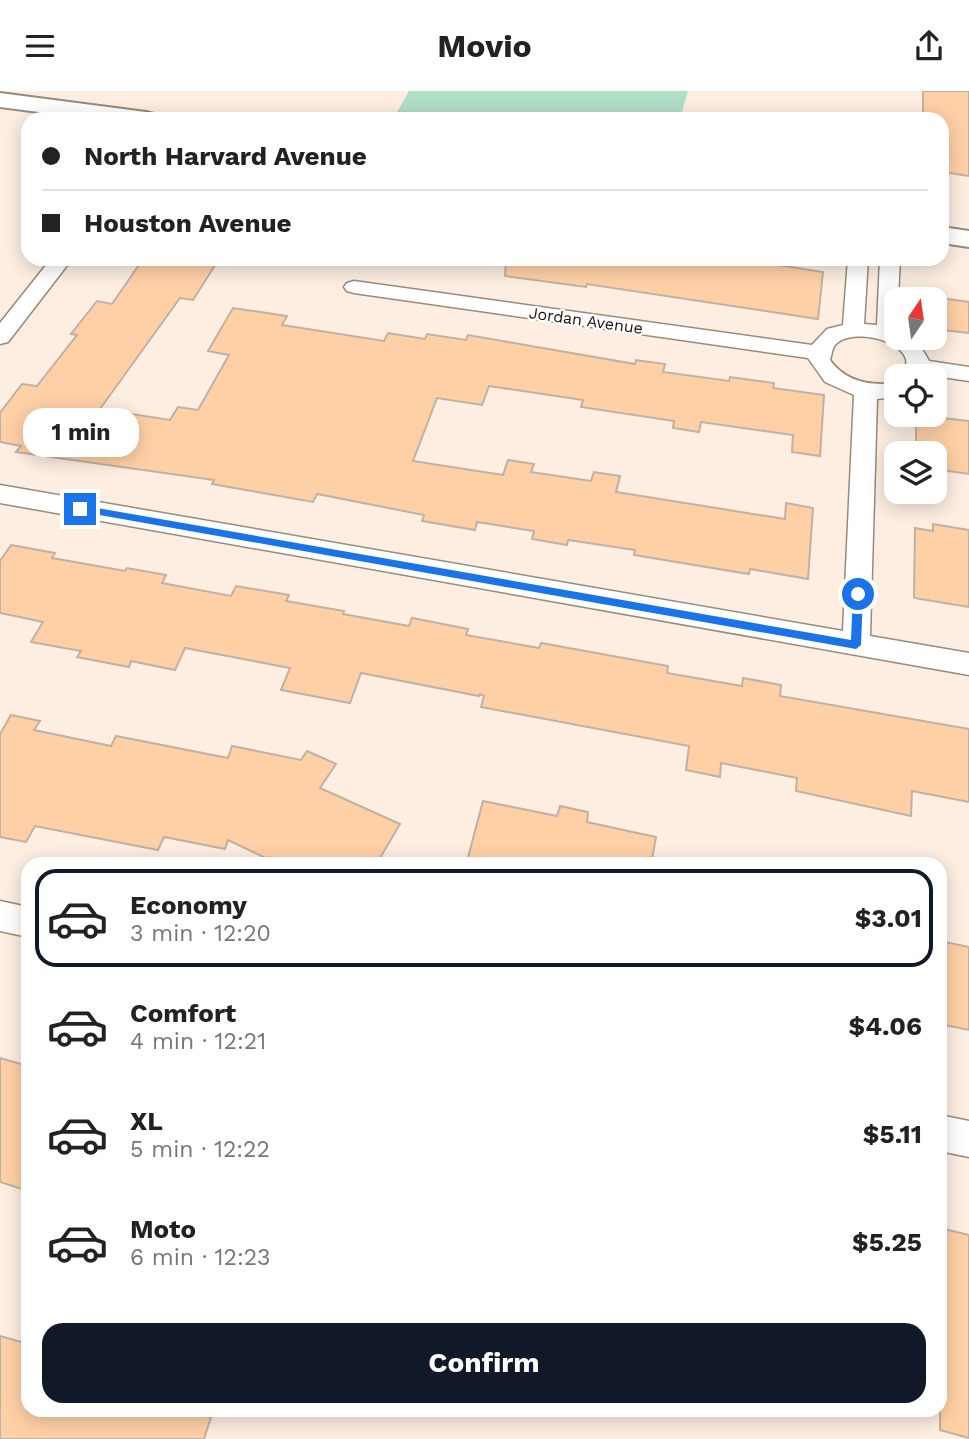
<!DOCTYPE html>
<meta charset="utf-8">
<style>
:root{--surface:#fff;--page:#f6f6f6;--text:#222;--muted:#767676;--line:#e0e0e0;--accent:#111827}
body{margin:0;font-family:"Work Sans",sans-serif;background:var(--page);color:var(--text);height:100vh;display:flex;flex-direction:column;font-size:26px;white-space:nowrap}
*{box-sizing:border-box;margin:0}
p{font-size:23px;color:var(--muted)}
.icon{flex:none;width:38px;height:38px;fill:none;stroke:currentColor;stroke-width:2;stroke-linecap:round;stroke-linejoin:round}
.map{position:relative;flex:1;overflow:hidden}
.drawer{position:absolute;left:21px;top:766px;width:926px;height:560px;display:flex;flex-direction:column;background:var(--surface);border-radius:21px;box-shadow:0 4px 18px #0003}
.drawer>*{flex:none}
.banner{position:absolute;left:21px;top:21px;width:928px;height:154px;border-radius:21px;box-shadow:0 4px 18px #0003;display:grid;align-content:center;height:154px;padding:0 21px;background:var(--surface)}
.needle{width:46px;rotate:13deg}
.controls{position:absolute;left:884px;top:196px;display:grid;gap:14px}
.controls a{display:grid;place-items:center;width:63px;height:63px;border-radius:14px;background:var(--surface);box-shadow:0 4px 18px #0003;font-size:35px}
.end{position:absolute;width:32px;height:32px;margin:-16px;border:9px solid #1a73e8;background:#fff;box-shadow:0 0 0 4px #fff}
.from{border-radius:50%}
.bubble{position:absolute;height:49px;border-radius:21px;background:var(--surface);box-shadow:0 4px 18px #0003;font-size:23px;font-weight:700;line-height:49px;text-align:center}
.banner b{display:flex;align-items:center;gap:24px;height:66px;font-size:26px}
.banner b+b{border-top:2px solid var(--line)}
.banner i{width:18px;height:18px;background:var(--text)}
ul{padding:12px 0 0;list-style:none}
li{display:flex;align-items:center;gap:21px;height:98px;margin:0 14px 10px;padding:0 7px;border:4px solid transparent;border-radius:21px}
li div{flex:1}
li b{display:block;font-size:26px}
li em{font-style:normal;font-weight:700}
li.current{border-color:var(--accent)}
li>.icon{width:63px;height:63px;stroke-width:1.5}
.primary-button{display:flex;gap:14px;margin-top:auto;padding:14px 21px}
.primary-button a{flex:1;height:80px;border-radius:21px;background:var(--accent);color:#fff;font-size:28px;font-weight:700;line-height:80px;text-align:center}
header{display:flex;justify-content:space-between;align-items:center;height:91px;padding:0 21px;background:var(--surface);font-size:32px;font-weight:700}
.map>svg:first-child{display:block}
.green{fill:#b1dec6}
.building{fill:#ffd0a6;stroke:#bfb1a4;stroke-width:2}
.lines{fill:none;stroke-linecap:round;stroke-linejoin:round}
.street-casing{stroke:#978a7e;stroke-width:3}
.secondary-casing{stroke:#978a7e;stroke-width:4}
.street{fill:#fff;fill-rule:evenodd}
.secondary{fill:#fff;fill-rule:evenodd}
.route{fill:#1a73e8}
.labels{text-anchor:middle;stroke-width:5;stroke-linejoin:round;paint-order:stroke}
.far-street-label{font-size:16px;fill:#17120e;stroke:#fefefe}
</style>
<header><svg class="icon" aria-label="menu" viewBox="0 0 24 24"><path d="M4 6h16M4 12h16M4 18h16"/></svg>Movio<svg class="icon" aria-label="share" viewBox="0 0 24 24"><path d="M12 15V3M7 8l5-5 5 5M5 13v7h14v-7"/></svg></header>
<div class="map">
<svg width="969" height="1348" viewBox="0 0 969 1348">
<rect width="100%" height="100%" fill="#fdeee1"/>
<!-- green -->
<path class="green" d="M 409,0 L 688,0 L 680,28 L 393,28 Z"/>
<!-- building -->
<g class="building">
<path d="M 923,0 L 969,0 L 969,85 L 942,81 L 942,28 L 923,28 Z"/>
<path d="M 143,168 L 219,168 L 193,209 L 180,207 L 100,318 L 170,329 L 178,316 L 198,319 L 229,264 L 208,260 L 233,217 L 287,225 L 282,234 L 384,250 L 388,242 L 425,248 L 427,243 L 466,249 L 468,244 L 635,273 L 636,269 L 665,273 L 663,281 L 729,290 L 730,286 L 774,292 L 773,297 L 824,304 L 820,365 L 792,361 L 793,344 L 701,331 L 699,341 L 673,337 L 674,330 L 581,316 L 583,309 L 489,295 L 482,314 L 437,307 L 413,370 L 503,384 L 508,369 L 534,373 L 531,381 L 591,390 L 594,381 L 620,385 L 616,401 L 785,428 L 786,412 L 813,417 L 808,488 L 750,478 L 749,483 L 634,464 L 635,459 L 568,449 L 567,454 L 532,448 L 534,440 L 477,431 L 475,439 L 422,430 L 424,424 L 317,403 L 313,411 L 212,393 L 214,389 L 16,361 L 21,355 L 0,351 L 0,322 L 22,293 L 37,295 L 77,244 L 71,243 L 97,210 L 112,213 Z"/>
<path d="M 506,168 L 762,168 L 778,170 L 778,174 L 823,181 L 818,228 L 587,193 L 586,196 L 505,185 Z"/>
<path d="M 934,206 L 969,211 L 969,242 L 934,238 Z"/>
<path d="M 916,324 L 969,330 L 969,383 L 934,378 L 934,362 L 916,362 Z"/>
<path d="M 933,433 L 969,439 L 969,516 L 914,507 L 915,437 L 933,440 Z"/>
<path d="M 11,454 L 55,462 L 52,467 L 125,480 L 127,477 L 166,484 L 162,492 L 231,505 L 236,495 L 289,504 L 286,510 L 344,520 L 343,523 L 409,535 L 412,527 L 468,538 L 466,544 L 539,557 L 541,552 L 668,575 L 667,582 L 742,595 L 743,587 L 781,594 L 780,605 L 969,638 L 969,711 L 912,700 L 911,725 L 796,700 L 797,687 L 721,672 L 720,686 L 686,679 L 689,655 L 481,616 L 484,605 L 480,603 L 479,605 L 361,582 L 350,612 L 281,599 L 290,577 L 185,557 L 175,579 L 131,570 L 129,576 L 77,566 L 81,560 L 31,551 L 43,531 L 0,522 L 0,470 Z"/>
<path d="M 11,624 L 40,630 L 34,639 L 111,655 L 116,645 L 228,667 L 232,655 L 301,669 L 307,660 L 336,673 L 320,697 L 400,733 L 376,774 L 280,774 L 228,749 L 225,758 L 164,746 L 158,759 L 35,735 L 26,751 L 0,746 L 0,643 Z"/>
<path d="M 483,710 L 557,725 L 560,715 L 588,721 L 587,731 L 656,746 L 651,774 L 466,774 Z"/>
<path d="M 940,850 L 969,856 L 969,939 L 940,933 Z"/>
<path d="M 0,967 L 28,975 L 28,1100 L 0,1091 Z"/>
<path d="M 940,1137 L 969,1144 L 969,1347 L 940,1339 Z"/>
<path d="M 0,1245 L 28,1253 L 28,1320 L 213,1320 L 204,1348 L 0,1348 Z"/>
</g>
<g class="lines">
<defs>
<g id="street">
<path d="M 51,168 L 72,168 L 8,251 L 0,253 L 0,232 Z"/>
<path d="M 848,168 L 868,168 L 864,233 L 877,234 L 880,168 L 900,168 L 896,247 C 914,247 921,254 929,270 L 969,276 L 969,290 L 928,284 L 906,285 C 906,281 907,273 906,268 C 899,247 851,238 836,253 C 832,257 832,263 830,269 C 846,291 870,295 896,292 L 896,306 L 877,308 L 870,545 L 969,562 L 969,584 L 0,412 L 0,394 L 843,540 L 854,304 L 825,291 L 808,267 L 354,202 L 347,200 L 344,196 L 347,192 L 354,190 L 812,254 L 827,238 L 843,234 Z"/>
<path d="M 0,810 L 28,816 L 28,846 L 0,840 Z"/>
<path d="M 940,1024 L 969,1030 L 969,1066 L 940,1060 Z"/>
</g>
<g id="secondary">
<path d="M 0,2 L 146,21 L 154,23 L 157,28 L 93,28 L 0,16 Z"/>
<path d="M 942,136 L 969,140 L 969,156 L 942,152 Z"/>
</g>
</defs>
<!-- street casing -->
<use href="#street" class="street-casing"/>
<!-- secondary casing -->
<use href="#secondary" class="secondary-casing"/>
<!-- street -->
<use href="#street" class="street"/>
<!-- secondary -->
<use href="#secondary" class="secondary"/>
</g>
<!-- route -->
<path class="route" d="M 80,414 L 851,549 L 853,503 L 858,499 L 863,503 L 861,554 L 856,558 L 77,420 L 76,418 Z"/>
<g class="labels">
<!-- far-street labels -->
<g class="far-street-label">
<text transform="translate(586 229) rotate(8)" y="6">Jordan Avenue</text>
</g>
</g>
</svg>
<div class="controls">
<a><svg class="needle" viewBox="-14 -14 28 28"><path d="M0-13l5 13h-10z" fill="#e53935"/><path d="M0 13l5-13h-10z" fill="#767676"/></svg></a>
<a><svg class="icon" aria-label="locate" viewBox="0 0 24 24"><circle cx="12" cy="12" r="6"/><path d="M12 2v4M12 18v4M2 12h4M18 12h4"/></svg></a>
<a><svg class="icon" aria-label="layers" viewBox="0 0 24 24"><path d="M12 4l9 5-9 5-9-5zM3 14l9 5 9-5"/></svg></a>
</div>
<i class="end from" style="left:858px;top:503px"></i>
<i class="end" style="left:80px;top:418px"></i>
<div class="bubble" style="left:23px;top:317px;width:116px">1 min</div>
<div class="banner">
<b><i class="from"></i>North Harvard Avenue</b>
<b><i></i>Houston Avenue</b>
</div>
<section class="drawer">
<ul>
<li class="current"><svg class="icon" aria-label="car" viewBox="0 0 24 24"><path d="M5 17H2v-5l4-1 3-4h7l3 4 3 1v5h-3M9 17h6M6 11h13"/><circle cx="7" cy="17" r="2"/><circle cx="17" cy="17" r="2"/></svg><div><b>Economy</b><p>3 min · 12:20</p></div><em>$3.01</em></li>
<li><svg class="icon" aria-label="car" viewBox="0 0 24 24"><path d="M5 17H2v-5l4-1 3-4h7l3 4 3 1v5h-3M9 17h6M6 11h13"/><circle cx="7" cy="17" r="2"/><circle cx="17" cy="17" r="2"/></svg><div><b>Comfort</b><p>4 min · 12:21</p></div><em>$4.06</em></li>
<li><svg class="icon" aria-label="car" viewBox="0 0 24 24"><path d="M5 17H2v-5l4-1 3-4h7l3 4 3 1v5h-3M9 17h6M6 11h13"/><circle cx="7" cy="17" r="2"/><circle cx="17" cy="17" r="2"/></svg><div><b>XL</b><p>5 min · 12:22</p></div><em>$5.11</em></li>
<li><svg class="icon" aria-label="car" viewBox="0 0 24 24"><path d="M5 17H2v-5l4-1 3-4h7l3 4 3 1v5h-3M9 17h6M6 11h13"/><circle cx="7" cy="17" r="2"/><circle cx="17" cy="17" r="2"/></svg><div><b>Moto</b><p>6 min · 12:23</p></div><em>$5.25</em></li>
</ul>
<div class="primary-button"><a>Confirm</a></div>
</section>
</div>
